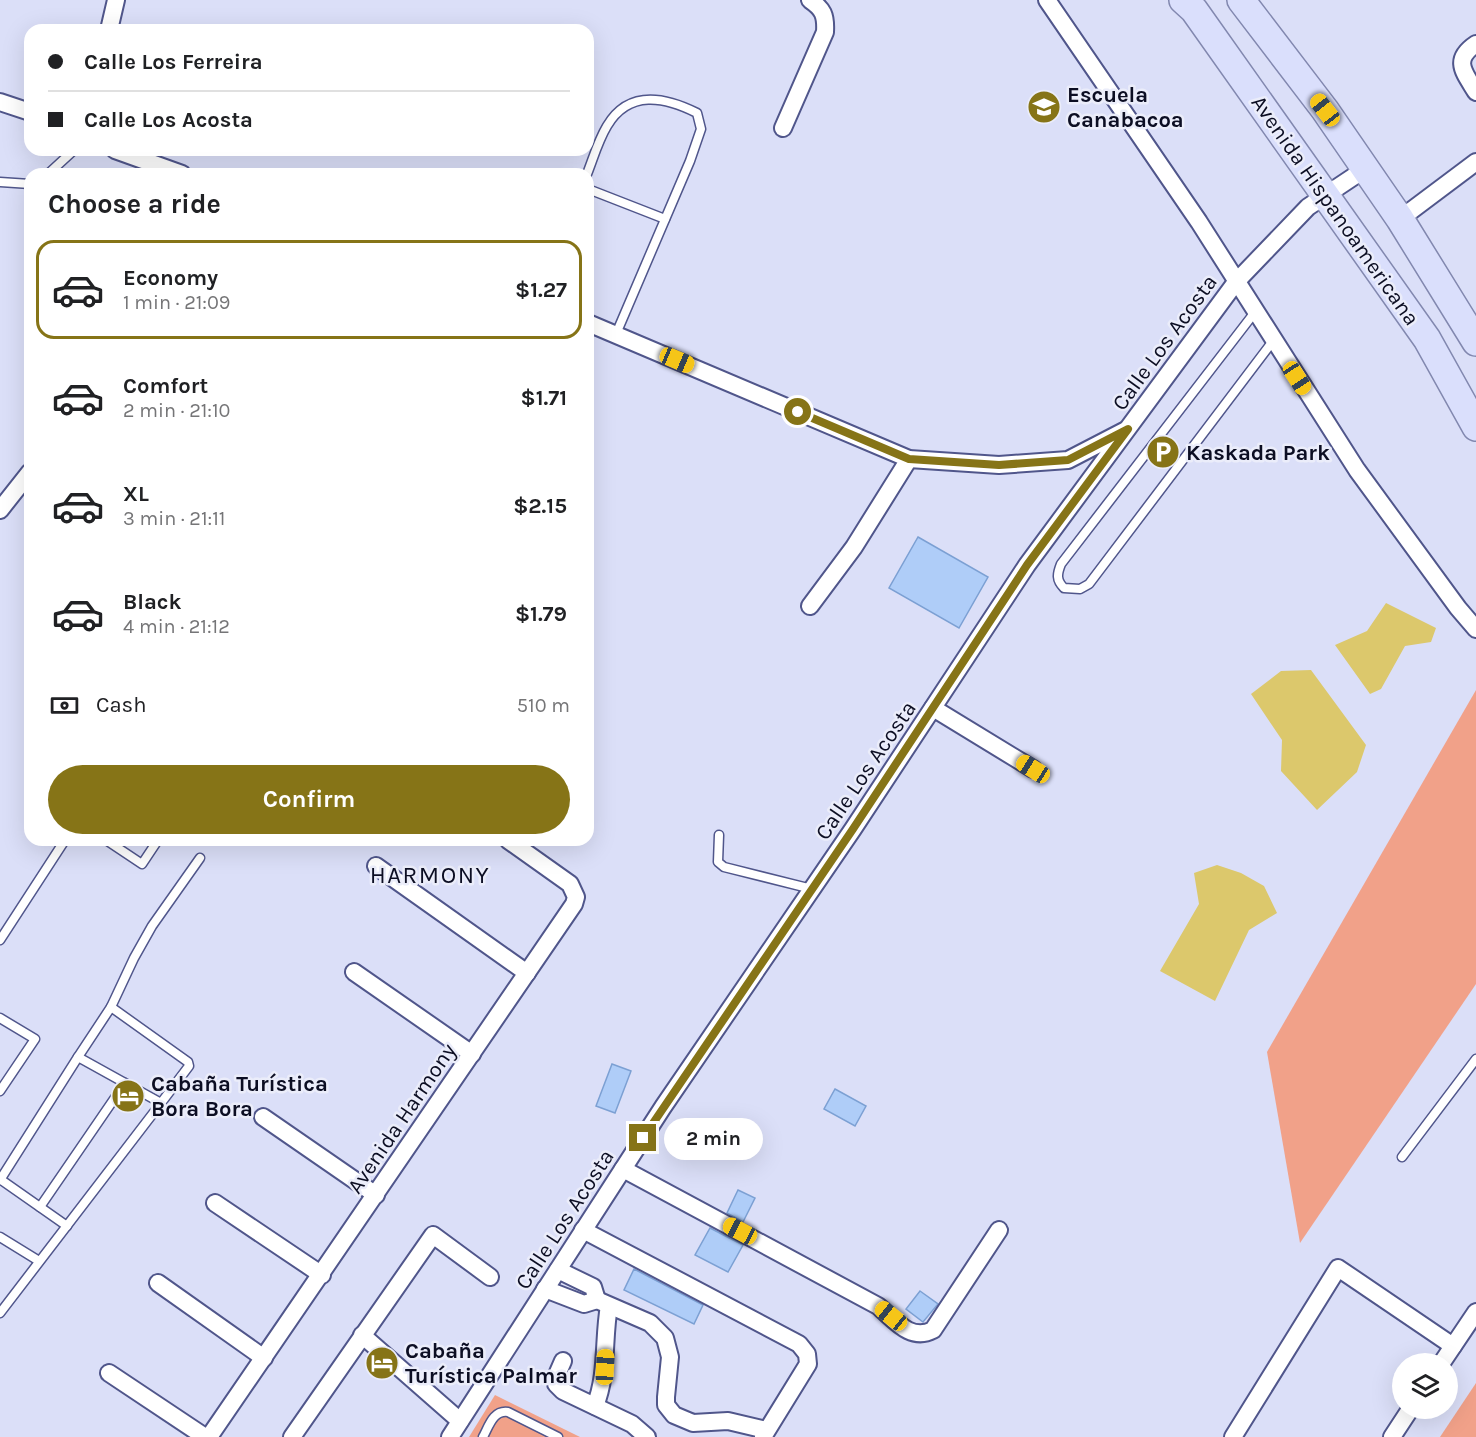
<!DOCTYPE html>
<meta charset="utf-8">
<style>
:root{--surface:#fff;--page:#f6f6f6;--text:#202124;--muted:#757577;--line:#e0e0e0;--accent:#867417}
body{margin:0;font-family:Karla,sans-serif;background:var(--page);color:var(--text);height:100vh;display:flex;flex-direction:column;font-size:22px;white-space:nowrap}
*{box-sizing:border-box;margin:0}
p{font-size:20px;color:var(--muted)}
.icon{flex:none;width:33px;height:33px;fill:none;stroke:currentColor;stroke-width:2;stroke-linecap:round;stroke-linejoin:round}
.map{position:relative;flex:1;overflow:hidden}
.panel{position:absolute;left:24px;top:168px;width:570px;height:678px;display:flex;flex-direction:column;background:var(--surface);border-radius:18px;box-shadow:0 6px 24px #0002}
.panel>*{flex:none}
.guide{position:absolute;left:24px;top:24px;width:570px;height:132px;border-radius:18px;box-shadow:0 6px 24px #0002;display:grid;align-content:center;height:132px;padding:0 24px;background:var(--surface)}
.buttons{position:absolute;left:1392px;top:1353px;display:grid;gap:12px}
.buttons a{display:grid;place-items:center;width:66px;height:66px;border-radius:50%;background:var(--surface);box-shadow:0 6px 24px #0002;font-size:30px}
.end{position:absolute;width:27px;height:27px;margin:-14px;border:8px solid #867417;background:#fff;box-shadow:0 0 0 3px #fff}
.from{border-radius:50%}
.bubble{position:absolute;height:42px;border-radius:21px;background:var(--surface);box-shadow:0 6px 24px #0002;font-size:20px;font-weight:700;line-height:42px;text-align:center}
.car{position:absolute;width:18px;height:36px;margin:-18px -9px;border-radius:8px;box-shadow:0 0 4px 2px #0007;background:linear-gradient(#f5c518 24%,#345 0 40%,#f5c518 0 76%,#345 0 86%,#f5c518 0)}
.guide b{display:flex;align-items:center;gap:21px;height:57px;font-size:22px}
.guide b+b{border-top:2px solid var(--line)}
.guide i{width:15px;height:15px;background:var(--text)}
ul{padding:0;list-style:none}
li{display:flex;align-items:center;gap:18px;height:99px;margin:0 12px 9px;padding:0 12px;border:3px solid transparent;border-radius:18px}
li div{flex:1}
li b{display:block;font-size:22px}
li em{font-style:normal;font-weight:700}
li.current{border-color:var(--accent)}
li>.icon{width:54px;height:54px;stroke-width:1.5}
h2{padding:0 24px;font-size:27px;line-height:72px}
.pay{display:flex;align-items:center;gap:15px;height:66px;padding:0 24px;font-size:22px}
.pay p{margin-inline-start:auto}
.button{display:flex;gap:12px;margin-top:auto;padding:12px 24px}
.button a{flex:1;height:69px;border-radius:36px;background:var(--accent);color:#fff;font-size:24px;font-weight:700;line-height:69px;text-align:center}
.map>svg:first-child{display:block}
.green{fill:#f1a189}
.water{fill:#dcc86c}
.building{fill:#afcdf8;stroke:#7ca0d3;stroke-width:1.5}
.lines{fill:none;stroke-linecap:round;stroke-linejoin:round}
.lane-casing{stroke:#50568b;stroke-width:11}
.street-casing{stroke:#50568b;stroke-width:20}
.primary-casing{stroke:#8288af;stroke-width:30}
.lane{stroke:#fff;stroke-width:8}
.street{stroke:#fff;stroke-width:16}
.primary{stroke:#dadffc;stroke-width:27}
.route{stroke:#867417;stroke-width:8}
.labels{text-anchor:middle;stroke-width:5;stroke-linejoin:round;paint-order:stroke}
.poi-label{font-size:22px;font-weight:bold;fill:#0c0e23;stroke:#ebedfa;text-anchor:start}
.street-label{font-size:22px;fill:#0c0e23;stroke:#ebedfa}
.neighbourhood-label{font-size:24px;letter-spacing:1.5px;fill:#0c0e23;stroke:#ebedfa}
</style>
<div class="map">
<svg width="1476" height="1437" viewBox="0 0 1476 1437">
<rect width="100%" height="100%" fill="#dbdff8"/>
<!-- green -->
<g class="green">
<path d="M 1476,690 L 1476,984 L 1300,1243 L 1267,1052 Z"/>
<path d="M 1476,1383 L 1476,1437 L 1440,1437 Z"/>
<path d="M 495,1395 L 580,1437 L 469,1437 Z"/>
</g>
<!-- water -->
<g class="water">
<path d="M 1386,603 L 1436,628 L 1431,642 L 1405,646 L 1381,689 L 1370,694 L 1335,645 L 1367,631 Z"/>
<path d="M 1311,670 L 1366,745 L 1357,772 L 1317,810 L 1281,771 L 1282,740 L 1251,694 L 1281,671 Z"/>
<path d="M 1217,865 L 1241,873 L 1264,886 L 1277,913 L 1249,930 L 1215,1001 L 1160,971 L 1199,904 L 1194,873 Z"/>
</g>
<!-- building -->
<g class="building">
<path d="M 918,537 L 988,577 L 959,628 L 889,588 Z"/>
<path d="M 612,1064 L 631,1071 L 615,1113 L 596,1106 Z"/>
<path d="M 835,1089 L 866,1106 L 855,1126 L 824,1109 Z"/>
<path d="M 738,1190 L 755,1198 L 743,1222 L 727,1213 Z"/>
<path d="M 710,1228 L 743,1245 L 728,1272 L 695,1255 Z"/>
<path d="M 634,1269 L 703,1305 L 694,1324 L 624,1290 Z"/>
<path d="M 920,1291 L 938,1304 L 923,1322 L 906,1309 Z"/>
</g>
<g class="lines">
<defs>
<g id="lane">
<path d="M 48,174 L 74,150"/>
<path d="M 587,174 C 593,159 598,141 607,126 C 629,89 665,97 697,113 L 701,129 L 690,161 L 616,334"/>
<path d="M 0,182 L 30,184"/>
<path d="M 588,189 L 665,219"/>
<path d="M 1255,312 L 1061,564 C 1057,574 1056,580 1064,588 L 1080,589 L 1089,584 L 1273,341"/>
<path d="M 719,835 L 718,862 L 724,867 L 812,889"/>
<path d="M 89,840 L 106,840 L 142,864 L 158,840"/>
<path d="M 0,940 L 65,840"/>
<path d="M 111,1007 L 134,958 L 152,926 L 200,858"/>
<path d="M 0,1018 L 35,1039 L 0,1091"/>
<path d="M 78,1057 L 111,1007 L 188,1062 L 189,1066 L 161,1103"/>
<path d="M 1402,1157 L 1476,1059"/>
<path d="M 0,1179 L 67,1226"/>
<path d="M 0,1180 L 78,1057 L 161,1103 L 0,1313"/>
<path d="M 40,1207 L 125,1083"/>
<path d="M 0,1237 L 39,1261"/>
<path d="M 483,1437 C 489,1426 493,1410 508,1412 L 558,1437"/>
</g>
<g id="street">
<path d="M 1047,0 L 1199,222 L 1357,470 L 1458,608 L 1476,629"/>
<path d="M 109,30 L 116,0"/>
<path d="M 1476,44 C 1452,60 1464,72 1476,92"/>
<path d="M 0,102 L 30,112"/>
<path d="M 783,128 L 825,32 C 826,15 823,9 810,0"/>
<path d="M 115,150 L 182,174"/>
<path d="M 1400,219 L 1476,162"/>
<path d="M 588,323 L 909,459 L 999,465 L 1068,460 L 1124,431"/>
<path d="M 0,510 L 30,472"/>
<path d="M 810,606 L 854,547 L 909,459"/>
<path d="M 933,708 L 1033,769"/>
<path d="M 376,866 L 527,973"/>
<path d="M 354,972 L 472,1054"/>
<path d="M 263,1117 L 376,1195"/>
<path d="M 623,1169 L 878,1306 C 894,1319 910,1342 933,1330 L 999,1230"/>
<path d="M 215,1203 L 322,1275"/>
<path d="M 583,1230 L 799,1344 L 807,1354 L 808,1364 L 763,1437"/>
<path d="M 558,1270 L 593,1287 L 597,1300"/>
<path d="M 158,1283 L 264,1358"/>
<path d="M 545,1289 L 584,1304 L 597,1300 L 650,1323 L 665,1338 L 670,1357 L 666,1397 L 666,1405 L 674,1415 L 693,1423 L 728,1421 L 766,1430"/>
<path d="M 362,1335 L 460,1421"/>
<path d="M 563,1361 L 556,1377 L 556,1384 L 563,1391 L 632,1424 L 647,1437"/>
<path d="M 1441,1364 L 1476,1312"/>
<path d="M 109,1373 L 205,1437"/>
<path d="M 595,1406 C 608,1374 603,1339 609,1306"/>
<path d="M 209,1437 L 574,904 L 576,897 L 570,884 L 508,840"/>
<path d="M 292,1437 L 433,1235 L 490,1277"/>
<path d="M 450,1437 L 663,1107 L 853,829 L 1027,565 L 1236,282 L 1308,207 L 1365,169"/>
<path d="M 1233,1437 L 1338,1268 L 1453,1346"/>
<path d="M 1392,1437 L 1411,1408"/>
</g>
<g id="primary">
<path d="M 1183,0 L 1194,10 L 1427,339 L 1476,427"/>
<path d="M 1241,0 L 1325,110 L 1400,219 L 1476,342"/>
</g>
</defs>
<!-- lane casing -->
<use href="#lane" class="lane-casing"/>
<!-- street casing -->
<use href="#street" class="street-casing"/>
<!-- primary casing -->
<use href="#primary" class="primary-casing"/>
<!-- lane -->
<use href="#lane" class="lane"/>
<!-- street -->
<use href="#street" class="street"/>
<!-- primary -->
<use href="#primary" class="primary"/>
</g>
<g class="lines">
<!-- route -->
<path class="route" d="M 643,1138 L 853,829 L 1027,565 L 1128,429 L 1068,460 L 999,465 L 909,459 L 798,412"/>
</g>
<!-- icons -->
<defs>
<symbol id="school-disc" viewBox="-11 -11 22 22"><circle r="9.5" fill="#867417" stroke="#ebedfa"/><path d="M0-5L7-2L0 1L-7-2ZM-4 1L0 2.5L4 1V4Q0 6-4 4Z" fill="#fff"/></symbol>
<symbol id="parking-disc" viewBox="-11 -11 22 22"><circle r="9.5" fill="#867417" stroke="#ebedfa"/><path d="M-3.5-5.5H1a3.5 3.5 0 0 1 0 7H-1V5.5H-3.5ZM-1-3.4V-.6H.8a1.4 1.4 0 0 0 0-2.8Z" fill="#fff"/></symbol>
<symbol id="hotel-disc" viewBox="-11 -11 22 22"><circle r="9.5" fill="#867417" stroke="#ebedfa"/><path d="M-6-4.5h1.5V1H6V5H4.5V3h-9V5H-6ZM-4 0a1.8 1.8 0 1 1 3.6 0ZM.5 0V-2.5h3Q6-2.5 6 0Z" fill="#fff"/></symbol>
</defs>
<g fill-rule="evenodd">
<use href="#school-disc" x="1025" y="88" width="38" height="38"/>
<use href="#parking-disc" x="1144" y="433" width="38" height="38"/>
<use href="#hotel-disc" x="109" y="1077" width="38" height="38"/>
<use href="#hotel-disc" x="363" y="1344" width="38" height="38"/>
</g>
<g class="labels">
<!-- poi labels -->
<g class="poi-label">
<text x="1067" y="102">Escuela<tspan x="1067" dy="25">Canabacoa</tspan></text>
<text x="1186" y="460">Kaskada Park</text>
<text x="151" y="1091">Cabaña Turística<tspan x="151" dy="25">Bora Bora</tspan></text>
<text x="405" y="1358">Cabaña<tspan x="405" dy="25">Turística Palmar</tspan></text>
</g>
<!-- street labels -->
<g class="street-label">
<text transform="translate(1336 210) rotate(55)" y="8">Avenida Hispanoamericana</text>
<text transform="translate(1164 342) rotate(-54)" y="8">Calle Los Acosta</text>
<text transform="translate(865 770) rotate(-56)" y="8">Calle Los Acosta</text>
<text transform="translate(401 1118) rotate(-56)" y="8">Avenida Harmony</text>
<text transform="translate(564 1219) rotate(-57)" y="8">Calle Los Acosta</text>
</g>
<!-- neighbourhood labels -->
<g class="neighbourhood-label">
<text x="430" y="883">HARMONY</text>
</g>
</g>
</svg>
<div class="buttons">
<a><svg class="icon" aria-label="layers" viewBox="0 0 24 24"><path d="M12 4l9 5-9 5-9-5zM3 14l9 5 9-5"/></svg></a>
</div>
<i class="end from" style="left:798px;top:412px"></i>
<i class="end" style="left:643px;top:1138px"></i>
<div class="bubble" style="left:664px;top:1118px;width:99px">2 min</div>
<i class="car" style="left:1325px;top:110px;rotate:322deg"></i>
<i class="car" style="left:677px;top:360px;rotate:113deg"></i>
<i class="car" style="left:1297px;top:378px;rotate:147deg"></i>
<i class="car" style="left:1033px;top:769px;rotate:302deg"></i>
<i class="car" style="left:740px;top:1231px;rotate:298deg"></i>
<i class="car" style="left:891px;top:1316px;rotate:309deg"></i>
<i class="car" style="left:605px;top:1367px;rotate:3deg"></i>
<div class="guide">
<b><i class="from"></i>Calle Los Ferreira</b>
<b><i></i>Calle Los Acosta</b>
</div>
<section class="panel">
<h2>Choose a ride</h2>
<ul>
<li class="current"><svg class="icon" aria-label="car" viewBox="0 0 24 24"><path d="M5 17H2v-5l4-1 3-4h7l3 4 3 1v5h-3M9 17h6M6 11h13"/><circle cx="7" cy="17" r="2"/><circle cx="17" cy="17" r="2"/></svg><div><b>Economy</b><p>1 min · 21:09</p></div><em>$1.27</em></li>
<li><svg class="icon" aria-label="car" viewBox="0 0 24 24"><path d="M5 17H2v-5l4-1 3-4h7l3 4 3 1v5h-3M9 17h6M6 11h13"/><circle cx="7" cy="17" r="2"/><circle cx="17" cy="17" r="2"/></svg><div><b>Comfort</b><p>2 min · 21:10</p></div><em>$1.71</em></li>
<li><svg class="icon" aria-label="car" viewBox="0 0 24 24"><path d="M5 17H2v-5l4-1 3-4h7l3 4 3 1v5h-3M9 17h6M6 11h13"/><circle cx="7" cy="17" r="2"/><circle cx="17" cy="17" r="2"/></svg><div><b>XL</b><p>3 min · 21:11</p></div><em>$2.15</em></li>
<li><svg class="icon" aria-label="car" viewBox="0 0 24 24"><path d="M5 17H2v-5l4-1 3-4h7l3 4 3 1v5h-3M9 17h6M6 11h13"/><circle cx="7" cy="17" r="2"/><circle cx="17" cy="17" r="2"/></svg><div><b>Black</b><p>4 min · 21:12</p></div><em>$1.79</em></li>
</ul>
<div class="pay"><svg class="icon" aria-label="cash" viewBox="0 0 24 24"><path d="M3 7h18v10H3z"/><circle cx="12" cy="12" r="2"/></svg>Cash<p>510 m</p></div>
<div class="button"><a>Confirm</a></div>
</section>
</div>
